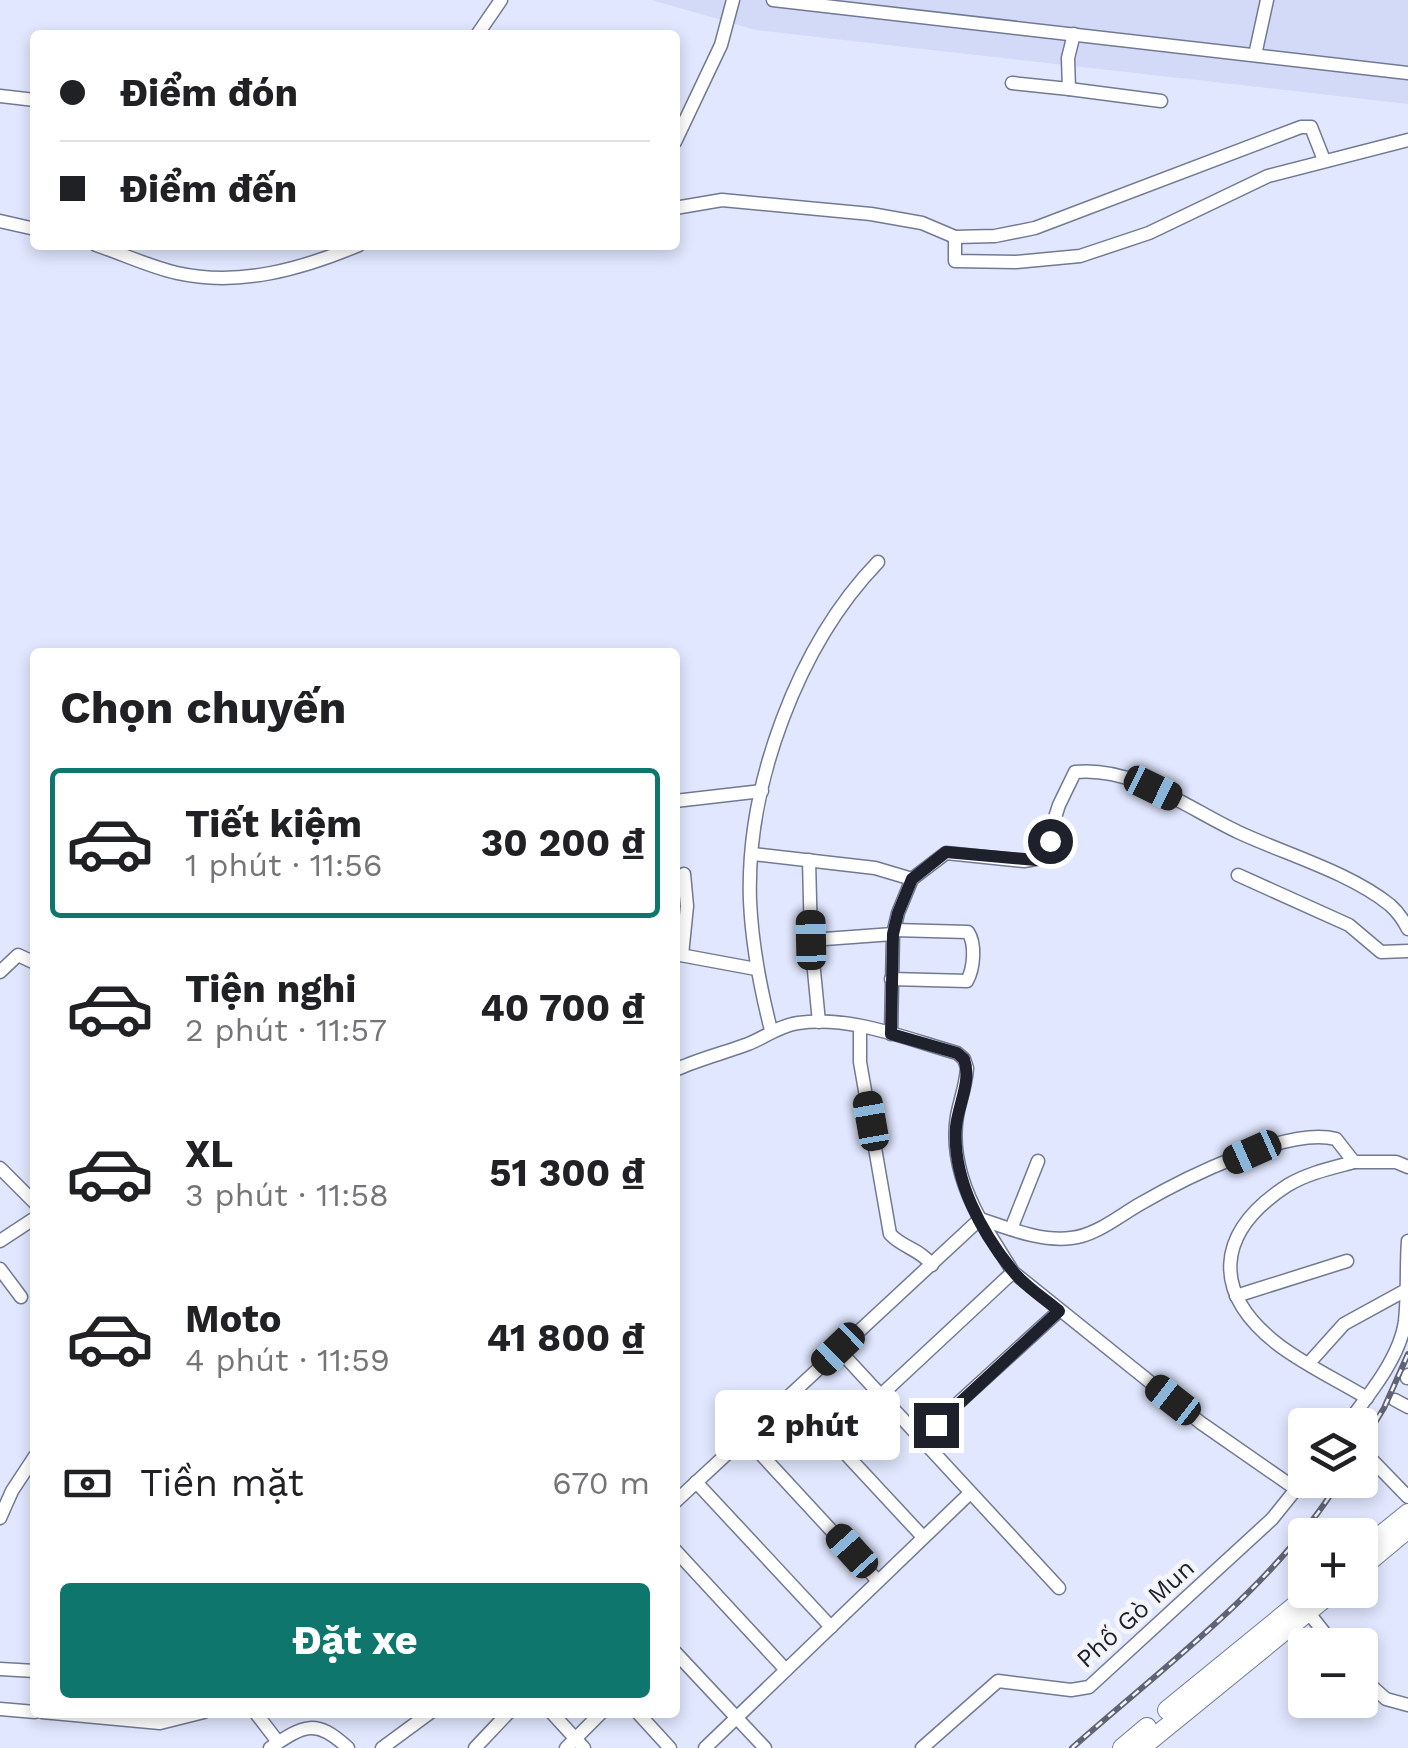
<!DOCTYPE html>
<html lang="vi">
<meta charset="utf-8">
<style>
:root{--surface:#fff;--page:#f2f2f2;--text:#202124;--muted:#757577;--line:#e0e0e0;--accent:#0f766e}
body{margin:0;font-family:"Work Sans",sans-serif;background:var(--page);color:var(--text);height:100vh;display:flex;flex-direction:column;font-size:38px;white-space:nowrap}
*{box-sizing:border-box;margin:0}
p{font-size:32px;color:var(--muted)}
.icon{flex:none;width:55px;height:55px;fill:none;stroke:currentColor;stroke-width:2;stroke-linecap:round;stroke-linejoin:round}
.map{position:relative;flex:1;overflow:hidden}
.side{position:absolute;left:30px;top:648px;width:650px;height:1070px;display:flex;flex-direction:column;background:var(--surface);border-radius:10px;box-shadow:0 5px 15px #0003}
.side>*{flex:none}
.hud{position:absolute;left:30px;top:30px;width:650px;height:220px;border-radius:10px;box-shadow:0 5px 15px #0003;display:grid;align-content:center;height:220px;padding:0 30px;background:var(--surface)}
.controls{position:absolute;left:1288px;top:1408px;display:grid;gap:20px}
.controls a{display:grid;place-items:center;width:90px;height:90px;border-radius:10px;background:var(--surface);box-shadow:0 5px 15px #0003;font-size:50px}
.end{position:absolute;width:45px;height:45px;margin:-22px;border:12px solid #1e212b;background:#fff;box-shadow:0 0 0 5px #fff}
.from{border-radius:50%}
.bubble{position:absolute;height:70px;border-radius:10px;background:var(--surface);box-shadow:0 5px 15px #0003;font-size:32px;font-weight:700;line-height:70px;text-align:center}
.car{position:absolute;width:30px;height:60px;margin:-30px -15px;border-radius:12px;box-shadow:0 0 8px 2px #0007;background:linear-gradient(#222 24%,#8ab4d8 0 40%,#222 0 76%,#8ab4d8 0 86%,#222 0)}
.hud b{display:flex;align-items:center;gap:35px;height:95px;font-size:38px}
.hud b+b{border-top:2px solid var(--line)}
.hud i{width:25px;height:25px;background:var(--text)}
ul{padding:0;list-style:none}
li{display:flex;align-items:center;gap:30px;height:150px;margin:0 20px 15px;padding:0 10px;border:5px solid transparent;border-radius:10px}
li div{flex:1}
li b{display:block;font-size:38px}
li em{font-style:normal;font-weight:700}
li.selected{border-color:var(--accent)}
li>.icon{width:90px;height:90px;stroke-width:1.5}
h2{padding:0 30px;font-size:45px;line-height:120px}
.pay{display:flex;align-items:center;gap:25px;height:110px;padding:0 30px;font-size:38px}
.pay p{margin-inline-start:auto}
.button{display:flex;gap:20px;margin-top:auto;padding:20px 30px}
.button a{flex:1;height:115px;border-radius:10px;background:var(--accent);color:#fff;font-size:40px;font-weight:700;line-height:115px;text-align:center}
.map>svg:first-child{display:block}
.built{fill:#d2daf7}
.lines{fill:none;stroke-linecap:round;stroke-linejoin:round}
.minor-casing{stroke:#727992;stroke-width:15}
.highway-casing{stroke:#727992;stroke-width:20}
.minor{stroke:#fff;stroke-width:12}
.highway{stroke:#fff;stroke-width:18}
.rail-casing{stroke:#606472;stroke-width:6}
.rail{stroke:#f3f5fb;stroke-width:2.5;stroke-dasharray:8;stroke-linecap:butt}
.route{stroke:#1e212b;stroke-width:12}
.labels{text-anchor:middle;stroke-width:10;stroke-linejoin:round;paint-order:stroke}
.street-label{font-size:25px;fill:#1e212b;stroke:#f3f5fb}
</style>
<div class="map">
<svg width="1408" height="1748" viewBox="0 0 1408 1748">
<rect width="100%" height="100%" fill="#e0e7fe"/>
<!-- built -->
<path class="built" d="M 652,0 L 1408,0 L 1408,104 L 756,30 Z"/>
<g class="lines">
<defs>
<g id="minor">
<path d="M 773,0 L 1408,73"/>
<path d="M 477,35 L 501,0"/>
<path d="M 1255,55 L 1267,0"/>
<path d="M 1012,83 L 1069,89 L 1068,58 L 1074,34"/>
<path d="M 1069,89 L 1161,101"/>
<path d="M 0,96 L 35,100"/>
<path d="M 675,142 L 721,45 L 733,0"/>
<path d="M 675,208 L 722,200 L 871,214 L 922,223 L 955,237 L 995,236 L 1035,228 L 1301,127 L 1311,127 L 1324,160"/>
<path d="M 0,221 L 35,229"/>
<path d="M 955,237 L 955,261 L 1016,262 L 1080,256 L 1149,233 L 1268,176 L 1408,140"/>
<path d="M 96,245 C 123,254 150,267 177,273 C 239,287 302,269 359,245"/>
<path d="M 675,801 L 762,791"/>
<path d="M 753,854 L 875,868 L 912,879"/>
<path d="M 809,860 L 811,940 L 819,1022"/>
<path d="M 1238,875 L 1349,925 L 1381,952 L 1408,951"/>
<path d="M 811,940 L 893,934"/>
<path d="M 675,954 L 756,969"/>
<path d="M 682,955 L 687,906 L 684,874"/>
<path d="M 0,972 L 18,955 L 35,963"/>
<path d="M 891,979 L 967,981 C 974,968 976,944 968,932 L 894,930"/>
<path d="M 860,1027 L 860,1062 L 890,1234 C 903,1248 920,1249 932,1265"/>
<path d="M 771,1030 C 760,987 752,945 750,901 C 746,785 798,645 878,562"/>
<path d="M 891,1034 L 893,934 L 898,913 L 912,879 L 946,853 L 1024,861 L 1042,858 L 1059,805 L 1075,772 C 1134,766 1187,808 1238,832 C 1285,854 1349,872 1390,905 C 1398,912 1403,919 1408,929"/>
<path d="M 675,1070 C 699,1059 724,1053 748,1044 C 766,1037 778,1026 798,1023 C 850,1015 907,1039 957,1053 L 964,1059 L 967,1068 C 966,1085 960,1100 957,1116 C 951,1152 963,1188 980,1219 C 1008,1228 1041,1242 1071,1238 C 1095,1236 1119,1216 1140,1204 C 1183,1179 1288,1126 1336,1139 L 1354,1162 L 1396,1162 L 1408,1167"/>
<path d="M 1354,1162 C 1332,1168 1308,1173 1288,1185 C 1215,1232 1210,1293 1280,1346 C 1307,1366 1339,1381 1367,1398"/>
<path d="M 0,1168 L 35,1203"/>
<path d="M 1011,1229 L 1038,1161"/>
<path d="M 0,1241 L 35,1218"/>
<path d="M 0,1269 L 21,1297"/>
<path d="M 1236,1296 L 1347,1261"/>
<path d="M 838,1349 L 1059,1588"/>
<path d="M 1309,1363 L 1344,1324 L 1406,1290"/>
<path d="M 1407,1378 L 1408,1375"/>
<path d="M 791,1395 L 923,1537"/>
<path d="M 881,1395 L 1013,1272"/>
<path d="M 1395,1400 L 1408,1407"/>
<path d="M 1346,1425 C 1368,1396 1400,1358 1405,1321 C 1408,1294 1406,1267 1408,1241"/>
<path d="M 921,1437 L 1059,1311"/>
<path d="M 746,1438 L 878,1581"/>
<path d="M 1371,1459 L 1408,1497"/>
<path d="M 696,1482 L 831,1627"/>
<path d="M 675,1502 L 980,1219 L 1013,1272 L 1201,1423 L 1296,1489"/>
<path d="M 0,1518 L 12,1491 L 35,1456"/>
<path d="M 675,1550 L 786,1670"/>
<path d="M 1308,1612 L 1334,1645"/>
<path d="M 675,1652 L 765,1748"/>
<path d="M 0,1669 L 35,1671"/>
<path d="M 1360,1676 L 1386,1699 L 1408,1705"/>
<path d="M 0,1709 L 35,1712"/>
<path d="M 42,1712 L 160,1723 L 204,1712"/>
<path d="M 255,1712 L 278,1742"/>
<path d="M 551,1712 L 584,1748"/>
<path d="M 637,1712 L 670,1748"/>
<path d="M 270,1748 C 304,1725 316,1718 348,1748"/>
<path d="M 382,1748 L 431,1712"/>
<path d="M 475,1748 L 509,1712"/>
<path d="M 566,1748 L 602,1712"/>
<path d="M 705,1748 L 970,1493"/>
<path d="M 922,1748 L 998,1681 L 1071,1690 L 1089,1687 L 1272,1519 L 1305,1478"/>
</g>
<g id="highway">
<path d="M 1360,1552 L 1408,1513"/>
<path d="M 1360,1569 L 1408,1529"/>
<path d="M 1167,1710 L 1314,1590"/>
<path d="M 1122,1748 L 1147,1727"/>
<path d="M 1141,1748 L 1335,1590"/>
</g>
</defs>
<!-- minor casing -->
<use href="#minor" class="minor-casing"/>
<!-- highway casing -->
<use href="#highway" class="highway-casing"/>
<!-- minor -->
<use href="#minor" class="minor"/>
<!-- highway -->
<use href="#highway" class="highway"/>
<defs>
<g id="rail">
<path d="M 1360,1447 L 1384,1408 L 1408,1354"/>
<path d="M 1072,1748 C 1163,1667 1276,1585 1340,1480"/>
</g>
</defs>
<!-- rail casing -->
<use href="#rail" class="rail-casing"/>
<!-- rail -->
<use href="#rail" class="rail"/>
</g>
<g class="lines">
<!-- route -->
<path class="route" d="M 936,1425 L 1059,1311 C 1044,1298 1024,1286 1012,1270 C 981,1232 952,1178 956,1127 C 958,1105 972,1081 964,1059 L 957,1053 L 891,1034 L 893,934 L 898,913 L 912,879 L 946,852 L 1036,860 L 1042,858 L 1050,841"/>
</g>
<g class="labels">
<!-- street labels -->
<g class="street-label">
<text transform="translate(1135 1613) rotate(-42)" y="9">Phố Gò Mun</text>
</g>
</g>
</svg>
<div class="controls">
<a><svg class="icon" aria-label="layers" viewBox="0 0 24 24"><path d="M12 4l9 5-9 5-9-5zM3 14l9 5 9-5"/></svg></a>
<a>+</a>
<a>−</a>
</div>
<i class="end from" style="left:1050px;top:841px"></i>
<i class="end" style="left:936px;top:1425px"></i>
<div class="bubble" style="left:715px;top:1390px;width:185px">2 phút</div>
<i class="car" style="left:1153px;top:788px;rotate:116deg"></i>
<i class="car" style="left:811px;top:940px;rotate:359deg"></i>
<i class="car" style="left:871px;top:1121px;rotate:350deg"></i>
<i class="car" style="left:1252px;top:1152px;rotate:246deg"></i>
<i class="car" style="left:838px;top:1349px;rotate:226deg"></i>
<i class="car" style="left:1173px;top:1400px;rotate:308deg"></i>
<i class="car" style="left:852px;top:1551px;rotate:318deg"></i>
<div class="hud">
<b><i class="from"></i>Điểm đón</b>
<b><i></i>Điểm đến</b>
</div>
<section class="side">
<h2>Chọn chuyến</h2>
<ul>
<li class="selected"><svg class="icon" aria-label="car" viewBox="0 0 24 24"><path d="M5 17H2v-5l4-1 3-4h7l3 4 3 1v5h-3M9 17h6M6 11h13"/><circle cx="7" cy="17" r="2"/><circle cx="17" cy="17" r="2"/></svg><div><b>Tiết kiệm</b><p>1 phút · 11:56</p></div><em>30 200 ₫</em></li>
<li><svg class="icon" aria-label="car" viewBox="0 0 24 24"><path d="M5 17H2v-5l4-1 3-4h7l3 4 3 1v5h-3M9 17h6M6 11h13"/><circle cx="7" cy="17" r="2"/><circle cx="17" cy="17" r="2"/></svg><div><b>Tiện nghi</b><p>2 phút · 11:57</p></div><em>40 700 ₫</em></li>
<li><svg class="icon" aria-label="car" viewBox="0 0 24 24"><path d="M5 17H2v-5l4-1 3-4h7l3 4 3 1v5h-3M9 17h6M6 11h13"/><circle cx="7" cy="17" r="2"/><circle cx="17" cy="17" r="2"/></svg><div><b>XL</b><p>3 phút · 11:58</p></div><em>51 300 ₫</em></li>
<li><svg class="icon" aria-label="car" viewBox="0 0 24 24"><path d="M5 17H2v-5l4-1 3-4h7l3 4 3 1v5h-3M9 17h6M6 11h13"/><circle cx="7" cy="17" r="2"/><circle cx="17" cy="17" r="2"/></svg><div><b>Moto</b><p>4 phút · 11:59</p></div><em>41 800 ₫</em></li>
</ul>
<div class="pay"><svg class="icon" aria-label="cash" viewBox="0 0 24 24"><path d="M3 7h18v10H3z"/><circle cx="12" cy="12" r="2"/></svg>Tiền mặt<p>670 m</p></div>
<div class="button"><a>Đặt xe</a></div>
</section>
</div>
